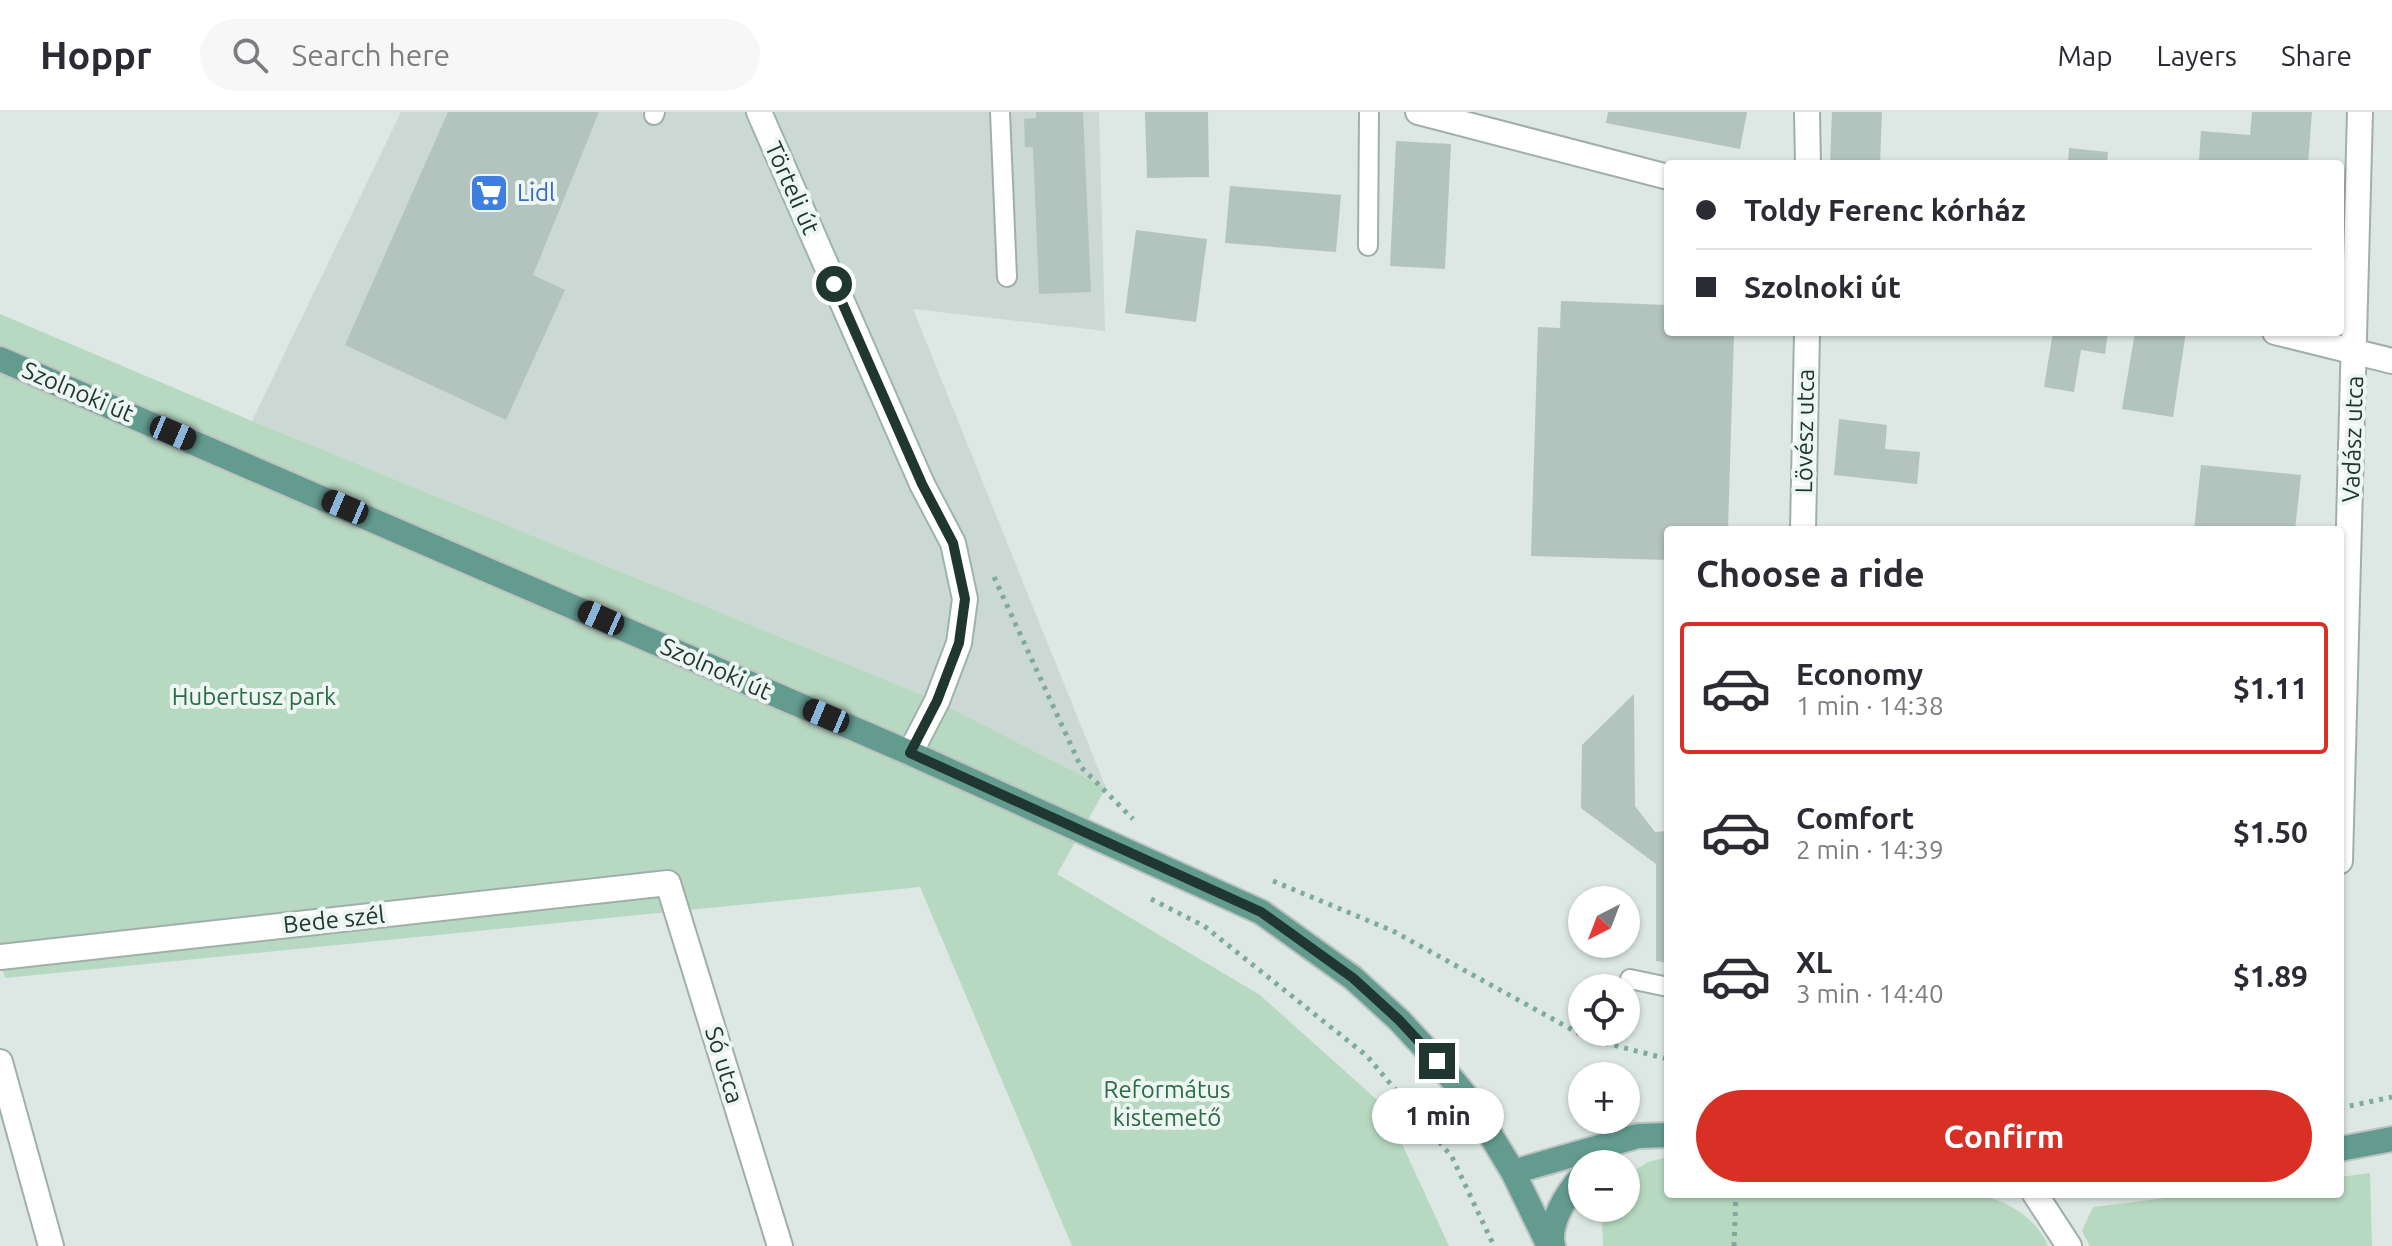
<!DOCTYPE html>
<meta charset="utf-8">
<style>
:root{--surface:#fff;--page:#f7f7f7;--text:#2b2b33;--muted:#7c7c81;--line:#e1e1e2;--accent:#d93025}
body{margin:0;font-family:Ubuntu,sans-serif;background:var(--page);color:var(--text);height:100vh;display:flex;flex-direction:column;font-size:30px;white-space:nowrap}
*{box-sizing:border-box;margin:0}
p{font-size:26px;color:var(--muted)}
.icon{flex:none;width:44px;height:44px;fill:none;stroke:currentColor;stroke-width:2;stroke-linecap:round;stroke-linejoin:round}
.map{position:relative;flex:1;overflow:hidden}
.panel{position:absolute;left:1664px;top:414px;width:680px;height:672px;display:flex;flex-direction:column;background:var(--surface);border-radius:8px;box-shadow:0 2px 6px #0004}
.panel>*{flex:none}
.hud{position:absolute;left:1664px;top:48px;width:680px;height:176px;border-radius:8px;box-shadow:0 2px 6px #0004;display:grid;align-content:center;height:176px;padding:0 32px;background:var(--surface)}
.needle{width:52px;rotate:222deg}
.tools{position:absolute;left:1568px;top:774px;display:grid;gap:16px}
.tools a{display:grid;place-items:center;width:72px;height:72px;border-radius:50%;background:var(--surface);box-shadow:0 2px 6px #0004;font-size:40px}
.end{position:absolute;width:36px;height:36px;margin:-18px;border:10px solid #203731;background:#fff;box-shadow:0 0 0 4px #fff}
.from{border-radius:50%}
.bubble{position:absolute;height:56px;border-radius:28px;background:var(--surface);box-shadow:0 2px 6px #0004;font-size:26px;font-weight:700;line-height:56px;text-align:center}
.car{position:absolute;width:24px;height:48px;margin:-24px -12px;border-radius:10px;box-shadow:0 0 6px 2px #0007;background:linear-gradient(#222 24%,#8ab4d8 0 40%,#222 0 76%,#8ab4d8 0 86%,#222 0)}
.hud b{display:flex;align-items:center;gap:28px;height:76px;font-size:30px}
.hud b+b{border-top:2px solid var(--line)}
.hud i{width:20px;height:20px;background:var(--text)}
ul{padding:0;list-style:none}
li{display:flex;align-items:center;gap:24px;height:132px;margin:0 16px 12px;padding:0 16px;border:4px solid transparent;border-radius:8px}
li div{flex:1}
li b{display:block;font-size:30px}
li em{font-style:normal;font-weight:700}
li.current{border-color:var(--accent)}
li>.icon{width:72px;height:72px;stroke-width:1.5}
h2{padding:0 32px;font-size:36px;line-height:96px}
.action{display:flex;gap:16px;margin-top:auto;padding:16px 32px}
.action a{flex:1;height:92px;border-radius:48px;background:var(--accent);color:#fff;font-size:32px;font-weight:700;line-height:92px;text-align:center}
header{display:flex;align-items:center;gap:48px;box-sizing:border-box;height:112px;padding:0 40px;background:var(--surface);border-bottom:2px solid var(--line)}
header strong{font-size:38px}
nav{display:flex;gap:44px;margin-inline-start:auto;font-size:28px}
.search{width:560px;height:72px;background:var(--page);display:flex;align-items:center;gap:20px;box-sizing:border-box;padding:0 28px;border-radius:44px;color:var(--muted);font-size:30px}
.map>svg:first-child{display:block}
.built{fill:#ccd8d3}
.green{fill:#b7d9c1}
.building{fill:#b3c3bd}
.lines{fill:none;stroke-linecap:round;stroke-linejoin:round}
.lane-casing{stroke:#a1afab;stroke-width:22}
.street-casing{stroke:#a1afab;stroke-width:28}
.secondary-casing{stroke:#9db4ac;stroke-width:28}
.primary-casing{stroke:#bcc3c1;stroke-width:28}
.path{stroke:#7fab9e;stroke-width:5;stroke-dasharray:4 6;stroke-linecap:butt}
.lane{stroke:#fff;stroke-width:18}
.street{stroke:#fff;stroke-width:24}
.secondary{stroke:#fff;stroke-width:24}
.primary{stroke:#639c8f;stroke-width:24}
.route{stroke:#203731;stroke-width:10}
.labels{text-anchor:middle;stroke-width:8;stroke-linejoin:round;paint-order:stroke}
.street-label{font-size:24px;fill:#203731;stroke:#edf6f2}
.shop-label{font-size:24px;fill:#366cbe;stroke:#edf6f2;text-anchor:start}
.park-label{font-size:24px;fill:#2c6c46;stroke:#edf6f2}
</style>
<header>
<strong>Hoppr</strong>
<div class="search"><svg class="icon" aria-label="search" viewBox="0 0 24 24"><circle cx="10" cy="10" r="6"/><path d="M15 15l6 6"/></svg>Search here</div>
<nav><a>Map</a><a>Layers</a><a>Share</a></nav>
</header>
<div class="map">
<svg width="2392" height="1134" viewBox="0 0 2392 1134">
<rect width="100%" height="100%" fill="#dde8e4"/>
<!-- built -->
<path class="built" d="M 401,0 L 1099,0 L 1105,219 L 913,197 L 1106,676 L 937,589 L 252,309 Z"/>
<!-- green -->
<g class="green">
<path d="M 0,202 L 252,309 L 937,589 L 1106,676 L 1057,762 L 1260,883 L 1385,995 L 1449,1134 L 1072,1134 L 920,775 L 5,866 L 0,848 Z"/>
<path d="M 1668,1045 L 1668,1082 L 1975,1082 C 2005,1087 2036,1105 2048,1134 L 1603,1134 L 1602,1105 L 1606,1096 L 1626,1096 L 1626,1064 L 1648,1050 Z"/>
<path d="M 2370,1061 L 2372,1134 L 2090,1134 L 2082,1119 L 2093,1095 L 2198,1082 L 2340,1082 L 2340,1065 Z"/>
</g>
<!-- building -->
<g class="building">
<path d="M 448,0 L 599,0 L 533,163 L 565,178 L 506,308 L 345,233 Z"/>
<path d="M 1036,0 L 1083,0 L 1091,180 L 1039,182 L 1033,35 L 1025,35 L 1024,7 L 1036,6 Z"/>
<path d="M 1145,0 L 1208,0 L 1209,65 L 1147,66 Z"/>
<path d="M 1608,0 L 1747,0 L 1740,37 L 1606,11 Z"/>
<path d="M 1832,0 L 1882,0 L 1880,52 L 1830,52 Z"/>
<path d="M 2252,0 L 2312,0 L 2308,52 L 2199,48 L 2201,19 L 2250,23 Z"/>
<path d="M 1396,29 L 1451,32 L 1445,157 L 1390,154 Z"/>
<path d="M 2069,36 L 2108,40 L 2107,52 L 2068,52 Z"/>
<path d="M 1230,74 L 1341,83 L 1336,140 L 1225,131 Z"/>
<path d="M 1136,118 L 1207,127 L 1196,210 L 1125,201 Z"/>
<path d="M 1561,189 L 1668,193 L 1668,220 L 1734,220 L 1728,418 L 1668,418 L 1668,448 L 1531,444 L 1538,215 L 1560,216 Z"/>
<path d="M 2053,220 L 2108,220 L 2105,242 L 2081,238 L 2074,280 L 2044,275 Z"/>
<path d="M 2135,220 L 2186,220 L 2173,305 L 2122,297 Z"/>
<path d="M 1839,307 L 1887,313 L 1885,337 L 1920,340 L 1917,372 L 1834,363 Z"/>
<path d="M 2201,353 L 2301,363 L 2295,418 L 2194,418 Z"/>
<path d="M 1634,582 L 1635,694 L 1655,720 L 1668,719 L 1668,851 L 1656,849 L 1656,752 L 1581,696 L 1582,633 Z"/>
</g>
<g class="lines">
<defs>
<g id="lane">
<path d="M 1000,0 L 1007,165"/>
<path d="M 654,3 L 655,0"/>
<path d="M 1368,134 L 1369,0"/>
<path d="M 1630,867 L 1668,875"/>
</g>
<g id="street">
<path d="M 1418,0 L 1668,65"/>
<path d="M 1807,0 L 1808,52"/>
<path d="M 2275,220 L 2392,249"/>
<path d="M 1803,418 L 1807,220"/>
<path d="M 2340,749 L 2360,0"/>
<path d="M 0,845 L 668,771 L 780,1134"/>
<path d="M 0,950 L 51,1134"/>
<path d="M 2035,1082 L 2069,1134"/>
</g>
<path id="secondary" d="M 759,0 L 922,372 L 953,431 L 965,487 L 959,531 L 937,589 L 910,641"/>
<g id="primary">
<path d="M 0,247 L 910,641 L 1261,800 L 1353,866 L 1399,908 L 1437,949 L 1470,989 L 1513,1060 L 1549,1134"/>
<path d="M 2340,1037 L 2392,1027"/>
<path d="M 1513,1060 L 1638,1024 L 1668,1023"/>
<path d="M 1553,1134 C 1547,1112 1568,1080 1582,1064"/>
</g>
</defs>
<!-- lane casing -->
<use href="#lane" class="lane-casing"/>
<!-- street casing -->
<use href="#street" class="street-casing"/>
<!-- secondary casing -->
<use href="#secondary" class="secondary-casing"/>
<!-- primary casing -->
<use href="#primary" class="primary-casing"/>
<!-- path -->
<g class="path">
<path d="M 994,465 L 1081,655 L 1133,707"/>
<path d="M 1273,769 L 1393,819 L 1589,927 L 1668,947"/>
<path d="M 1151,787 L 1204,814 L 1367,944 L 1452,1045 L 1494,1134"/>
<path d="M 2340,996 L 2392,985"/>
<path d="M 1734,1134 L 1736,1082"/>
</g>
<!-- lane -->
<use href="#lane" class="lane"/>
<!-- street -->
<use href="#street" class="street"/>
<!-- secondary -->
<use href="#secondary" class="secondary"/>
<!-- primary -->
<use href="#primary" class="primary"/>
</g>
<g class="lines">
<!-- route -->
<path class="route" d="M 834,172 L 922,372 L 953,431 L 965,487 L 959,531 L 937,589 L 910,641 L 1261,800 L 1353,866 L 1399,908 L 1437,949"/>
</g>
<!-- icons -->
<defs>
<symbol id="supermarket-square" viewBox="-11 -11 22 22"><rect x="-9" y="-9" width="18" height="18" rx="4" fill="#3f7fe0" stroke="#edf6f2"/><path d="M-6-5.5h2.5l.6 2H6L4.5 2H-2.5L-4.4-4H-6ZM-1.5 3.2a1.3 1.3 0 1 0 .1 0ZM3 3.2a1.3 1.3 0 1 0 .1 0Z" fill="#fff"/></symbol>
</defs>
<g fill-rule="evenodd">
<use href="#supermarket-square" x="467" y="59" width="44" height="44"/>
</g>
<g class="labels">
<!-- street labels -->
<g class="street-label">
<text transform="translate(792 76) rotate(66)" y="8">Törteli út</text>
<text transform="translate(78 280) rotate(23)" y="8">Szolnoki út</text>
<text transform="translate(1805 319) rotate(-89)" y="8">Lövész utca</text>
<text transform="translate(2353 327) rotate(-88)" y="8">Vadász utca</text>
<text transform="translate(716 557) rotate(24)" y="8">Szolnoki út</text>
<text transform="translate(334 808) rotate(-6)" y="8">Bede szél</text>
<text transform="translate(724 953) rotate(73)" y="8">Só utca</text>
</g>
<!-- shop labels -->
<g class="shop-label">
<text x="517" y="89">Lidl</text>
</g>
<!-- park labels -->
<g class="park-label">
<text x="254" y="593">Hubertusz park</text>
<text x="1167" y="986">Református<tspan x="1167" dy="28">kistemető</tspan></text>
</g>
</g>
</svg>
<div class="tools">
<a><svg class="needle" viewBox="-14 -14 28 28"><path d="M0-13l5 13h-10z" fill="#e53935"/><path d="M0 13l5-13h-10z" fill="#7c7c81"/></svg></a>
<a><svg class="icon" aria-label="locate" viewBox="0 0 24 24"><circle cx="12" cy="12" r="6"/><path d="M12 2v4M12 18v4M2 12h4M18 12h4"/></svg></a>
<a>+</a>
<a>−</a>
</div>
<i class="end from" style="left:834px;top:172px"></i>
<i class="end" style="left:1437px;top:949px"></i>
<div class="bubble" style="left:1372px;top:976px;width:132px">1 min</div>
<i class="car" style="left:173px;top:321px;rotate:113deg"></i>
<i class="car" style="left:345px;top:395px;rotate:293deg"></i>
<i class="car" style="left:601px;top:506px;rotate:294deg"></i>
<i class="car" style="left:826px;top:604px;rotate:293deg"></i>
<div class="hud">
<b><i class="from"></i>Toldy Ferenc kórház</b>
<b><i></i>Szolnoki út</b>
</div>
<section class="panel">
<h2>Choose a ride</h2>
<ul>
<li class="current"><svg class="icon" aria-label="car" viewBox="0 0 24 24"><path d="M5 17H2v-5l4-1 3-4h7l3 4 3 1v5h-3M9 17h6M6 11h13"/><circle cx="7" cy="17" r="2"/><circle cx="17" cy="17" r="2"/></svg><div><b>Economy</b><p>1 min · 14:38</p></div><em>$1.11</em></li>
<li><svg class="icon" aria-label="car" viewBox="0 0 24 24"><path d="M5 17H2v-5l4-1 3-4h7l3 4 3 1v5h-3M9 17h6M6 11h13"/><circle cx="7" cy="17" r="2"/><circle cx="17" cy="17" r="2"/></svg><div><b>Comfort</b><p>2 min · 14:39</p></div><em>$1.50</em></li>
<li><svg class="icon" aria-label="car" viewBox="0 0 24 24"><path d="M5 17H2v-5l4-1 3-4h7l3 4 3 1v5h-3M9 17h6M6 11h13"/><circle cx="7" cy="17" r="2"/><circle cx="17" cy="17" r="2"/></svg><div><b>XL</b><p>3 min · 14:40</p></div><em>$1.89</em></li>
</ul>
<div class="action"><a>Confirm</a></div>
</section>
</div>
